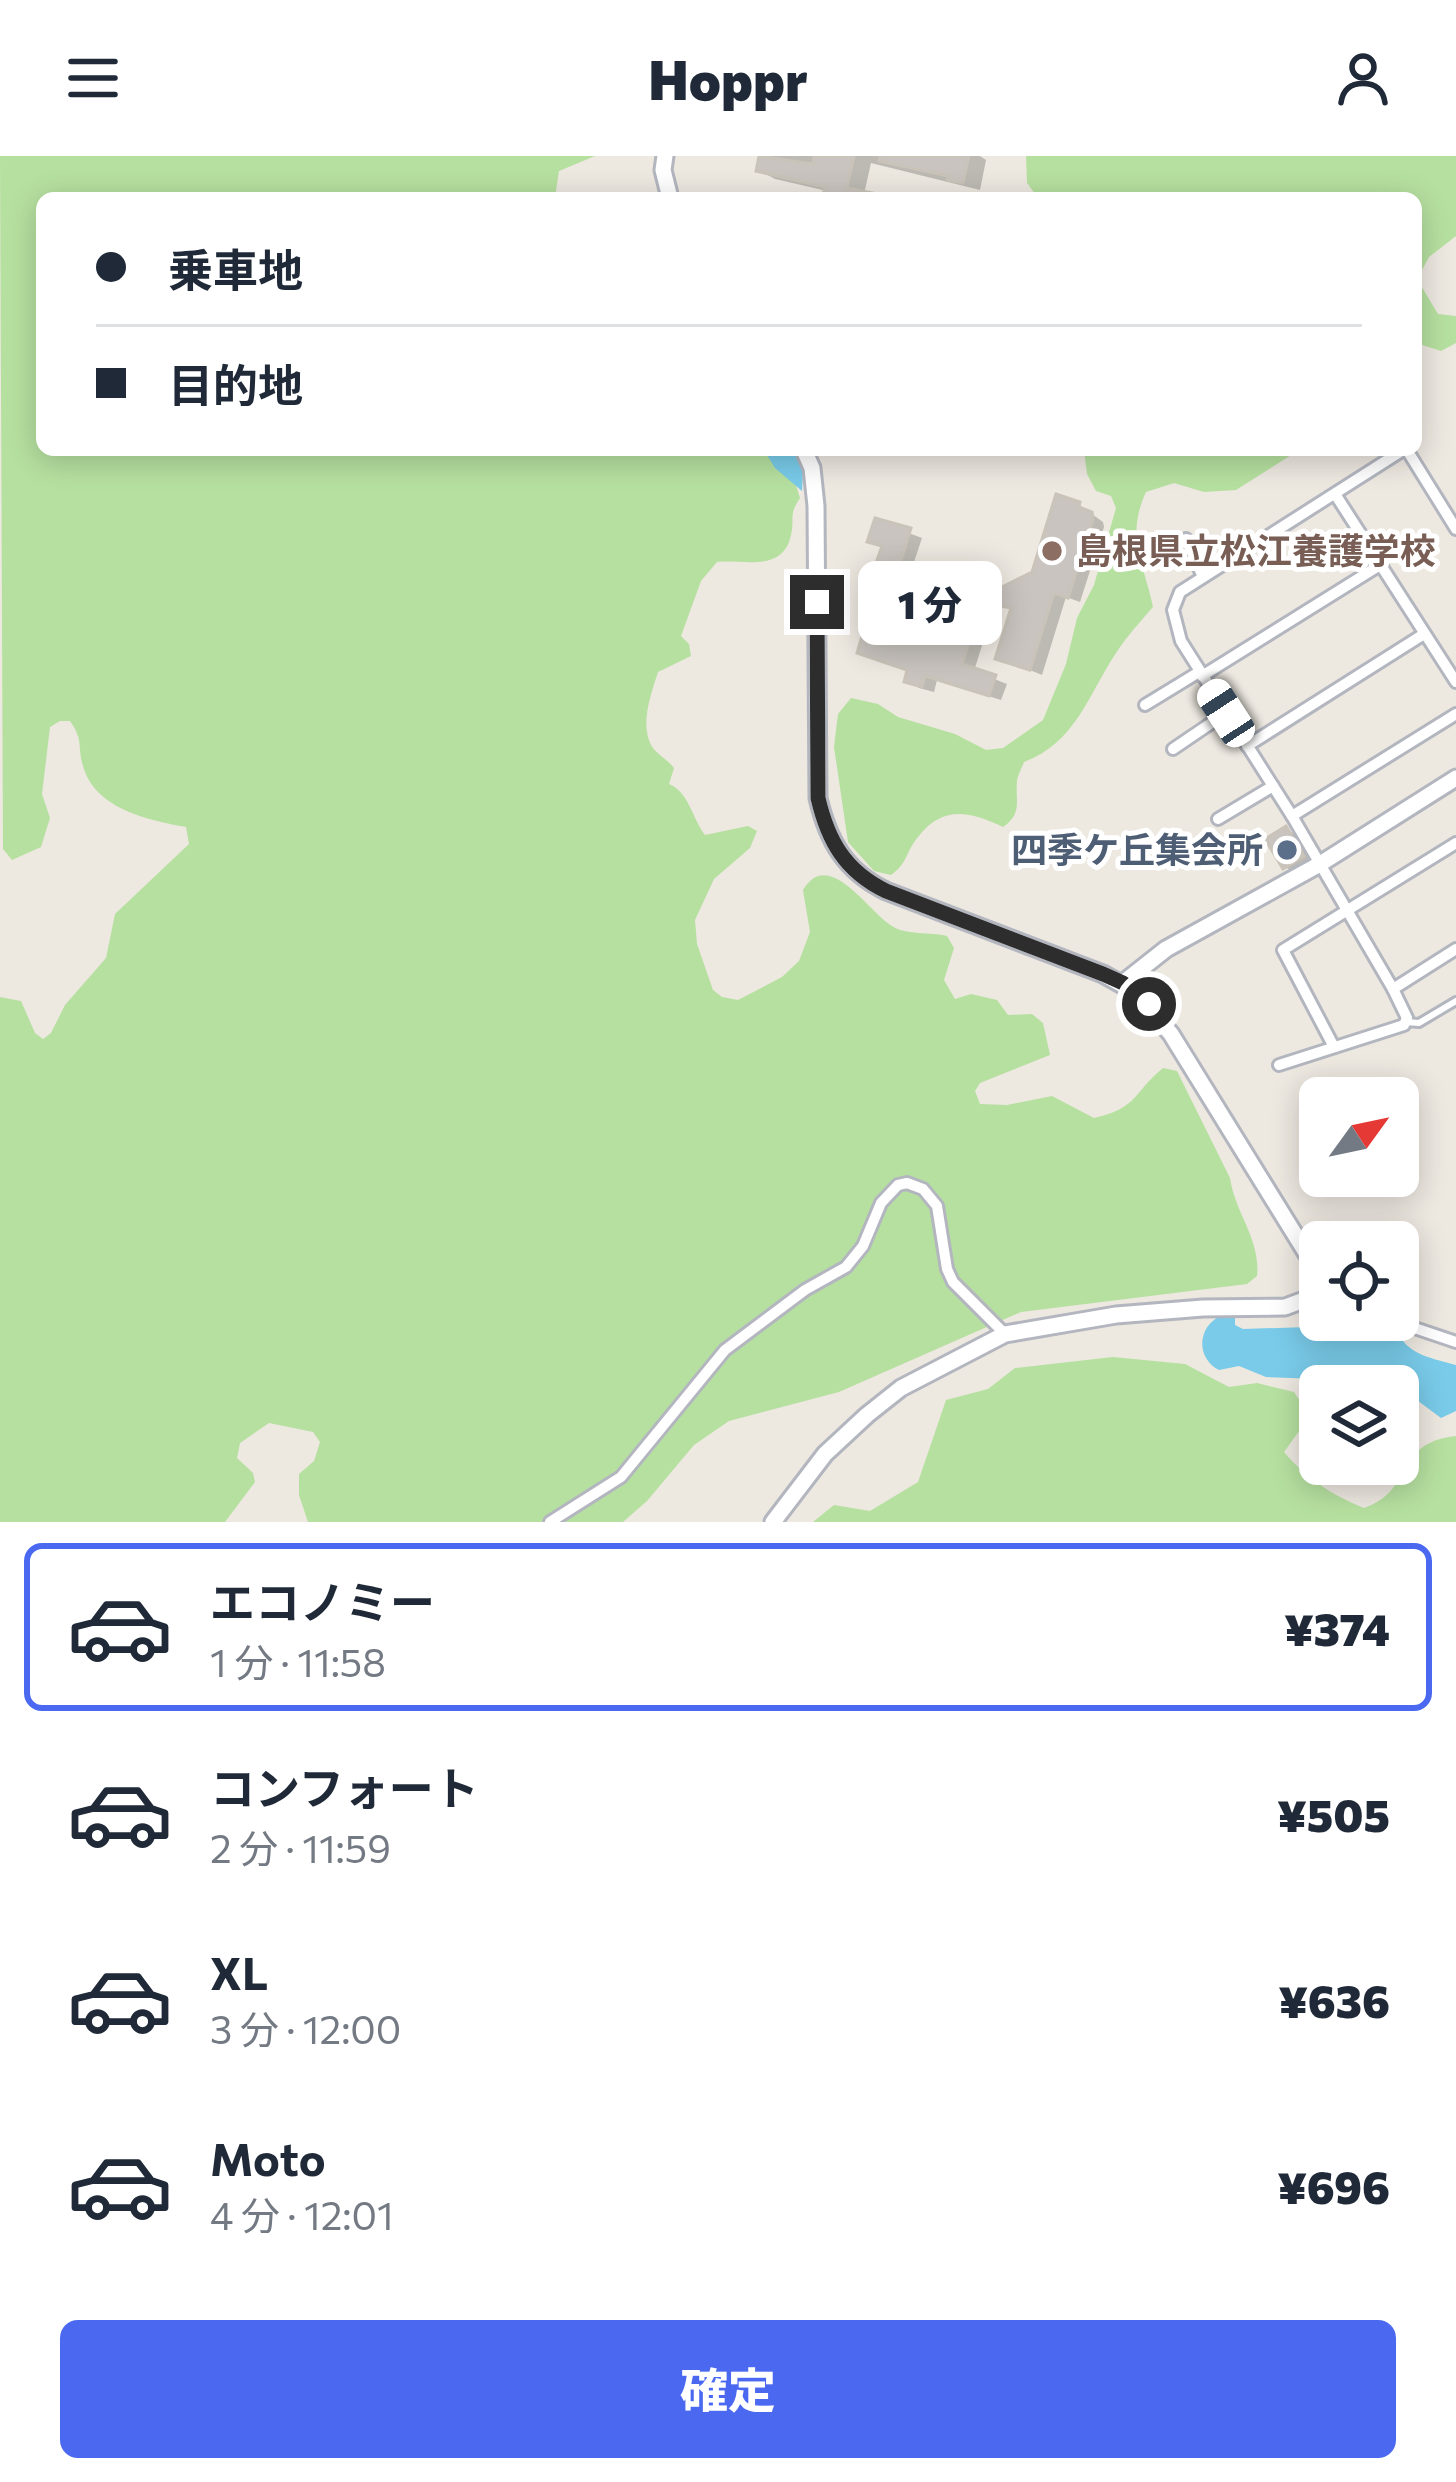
<!DOCTYPE html>
<html lang="ja">
<meta charset="utf-8">
<style>
:root{--surface:#fff;--page:#f2f2f3;--text:#1f2937;--muted:#747a83;--line:#e0e1e3;--accent:#4a69f0}
body{margin:0;font-family:Commissioner,"Noto Sans JP",sans-serif;background:var(--page);color:var(--text);height:100vh;display:flex;flex-direction:column;font-size:45px;white-space:nowrap}
*{box-sizing:border-box;margin:0}
p{font-size:39px;color:var(--muted)}
.icon{flex:none;width:66px;height:66px;fill:none;stroke:currentColor;stroke-width:2;stroke-linecap:round;stroke-linejoin:round}
.map{position:relative;height:1366px;overflow:hidden}
.side{display:flex;flex-direction:column;background:var(--surface);flex:1}
.side>*{flex:none}
.guide{position:absolute;left:36px;top:36px;width:1386px;height:264px;border-radius:18px;box-shadow:0 6px 30px #0003;display:grid;align-content:center;height:264px;padding:0 60px;background:var(--surface)}
.needle{width:78px;rotate:57deg}
.controls{position:absolute;left:1299px;top:921px;display:grid;gap:24px}
.controls a{display:grid;place-items:center;width:120px;height:120px;border-radius:18px;background:var(--surface);box-shadow:0 6px 30px #0003;font-size:60px}
.end{position:absolute;width:54px;height:54px;margin:-27px;border:15px solid #2d2d2d;background:#fff;box-shadow:0 0 0 6px #fff}
.from{border-radius:50%}
.bubble{position:absolute;height:84px;border-radius:18px;background:var(--surface);box-shadow:0 6px 30px #0003;font-size:39px;font-weight:800;line-height:84px;text-align:center}
.car{position:absolute;width:36px;height:72px;margin:-36px -18px;border-radius:15px;box-shadow:0 0 9px 3px #0007;background:linear-gradient(#fff 24%,#345 0 40%,#fff 0 76%,#345 0 86%,#fff 0)}
.guide b{display:flex;align-items:center;gap:42px;height:114px;font-size:45px}
.guide b+b{border-top:3px solid var(--line)}
.guide i{width:30px;height:30px;background:var(--text)}
ul{padding:21px 0 0;list-style:none}
li{display:flex;align-items:center;gap:36px;height:168px;margin:0 24px 18px;padding:0 36px;border:6px solid transparent;border-radius:18px}
li div{flex:1}
li b{display:block;font-size:45px}
li em{font-style:normal;font-weight:800}
li.current{border-color:var(--accent)}
li>.icon{width:108px;height:108px;stroke-width:1.5}
.action{display:flex;gap:24px;margin-top:auto;padding:24px 60px}
.action a{flex:1;height:138px;border-radius:18px;background:var(--accent);color:#fff;font-size:48px;font-weight:800;line-height:138px;text-align:center}
header{display:flex;justify-content:space-between;align-items:center;height:156px;padding:0 60px;background:var(--surface);font-size:54px;font-weight:800}
.map>svg:first-child{display:block}
.green{fill:#b6e0a0}
.water{fill:#79cbe9}
.shadow{fill:#0003}
.building{fill:#c9c4bf;stroke:#c9c3b9;stroke-width:3}
.lines{fill:none;stroke-linecap:round;stroke-linejoin:round}
.lane-casing{stroke:#b3b6bf;stroke-width:12}
.street-casing{stroke:#b3b6bf;stroke-width:16}
.secondary-casing{stroke:#b3b6bf;stroke-width:21}
.lane{stroke:#fff;stroke-width:6}
.street{stroke:#fff;stroke-width:10}
.secondary{stroke:#fff;stroke-width:15}
.route{stroke:#2d2d2d;stroke-width:15}
.education-dot{fill:#8d6e63;stroke:#fff;stroke-width:4.5}
.service-dot{fill:#5c6f8a;stroke:#fff;stroke-width:4.5}
.labels{text-anchor:middle;stroke-width:10;stroke-linejoin:round;paint-order:stroke}
.education-label{font-size:36px;font-weight:bold;fill:#785e54;stroke:#fff;text-anchor:start}
.service-label{font-size:36px;font-weight:bold;fill:#4e5e75;stroke:#fff;text-anchor:end}
</style>
<header><svg class="icon" aria-label="menu" viewBox="0 0 24 24"><path d="M4 6h16M4 12h16M4 18h16"/></svg>Hoppr<svg class="icon" aria-label="person" viewBox="0 0 24 24"><circle cx="12" cy="8" r="4"/><path d="M4 21q1-7 8-7t8 7"/></svg></header>
<div class="map">
<svg width="1456" height="1366" viewBox="0 0 1456 1366">
<rect width="100%" height="100%" fill="#ede8e0"/>
<!-- green -->
<g class="green">
<path d="M 0,0 L 595,0 L 559,15 L 555,42 L 42,42 L 42,294 L 773,294 L 793,320 L 800,342 C 788,360 795,361 791,379 C 783,417 744,403 717,406 L 701,425 L 681,480 L 689,488 L 691,500 L 658,516 C 651,538 640,567 651,589 C 656,598 667,603 674,612 L 669,628 C 689,636 692,662 705,679 L 748,670 L 757,675 L 750,692 L 714,723 L 695,764 L 697,788 L 713,834 L 722,841 L 738,844 L 782,821 L 799,805 L 810,776 L 803,734 C 829,691 867,755 892,770 C 904,779 931,776 947,780 L 954,792 L 944,824 L 955,843 L 971,838 L 997,844 L 1008,859 L 1032,858 L 1043,867 L 1050,899 L 980,927 L 975,935 L 980,948 L 1007,949 L 1052,940 L 1094,962 C 1139,952 1133,936 1163,912 L 1177,915 L 1230,1022 C 1235,1057 1261,1084 1257,1120 L 1247,1128 L 1021,1156 L 839,1236 L 729,1265 L 694,1289 L 647,1345 L 623,1366 L 563,1366 L 562,1355 L 542,1366 L 308,1366 L 299,1339 L 299,1318 L 314,1305 L 320,1286 L 313,1276 L 269,1267 L 240,1287 L 237,1302 L 253,1317 L 255,1326 L 225,1366 L 0,1366 L 0,841 L 21,845 L 35,877 L 43,883 L 51,877 L 65,849 L 106,802 L 115,758 L 189,688 L 186,671 C 148,664 95,653 83,610 C 77,589 84,585 70,565 L 60,565 L 50,571 L 42,638 L 50,662 L 41,691 L 12,704 L 3,693 Z"/>
<path d="M 1026,0 L 1456,0 L 1456,80 L 1429,101 L 1417,123 L 1438,158 L 1456,160 L 1456,187 L 1441,195 L 1416,187 L 1416,42 L 1038,42 L 1027,27 Z"/>
<path d="M 1084,294 L 1299,294 L 1236,334 L 1204,336 L 1174,327 L 1146,336 C 1125,382 1144,406 1153,451 C 1140,466 1127,480 1116,497 C 1087,541 1076,586 1024,606 C 1022,612 1018,618 1017,625 C 1015,645 1023,657 1003,671 C 972,656 943,648 918,681 C 906,695 908,707 891,719 L 874,715 L 848,686 L 834,591 L 838,558 L 851,542 L 878,548 L 898,561 L 955,578 L 986,594 L 1003,592 L 1043,564 L 1066,508 L 1077,462 L 1094,429 L 1116,352 L 1111,340 L 1096,335 L 1087,318 Z"/>
<path d="M 1113,1201 L 1185,1208 L 1229,1231 L 1257,1227 L 1294,1236 L 1310,1260 L 1284,1296 C 1307,1323 1332,1339 1364,1352 C 1416,1334 1392,1287 1456,1280 L 1456,1366 L 813,1366 L 834,1349 L 870,1355 L 918,1326 L 946,1244 L 988,1233 L 1015,1212 Z"/>
</g>
<!-- water -->
<g class="water">
<path d="M 764,294 L 795,294 L 803,316 L 802,335 L 775,312 Z"/>
<path d="M 1220,1160 L 1235,1161 L 1235,1169 L 1243,1173 L 1309,1171 L 1350,1164 L 1399,1178 C 1408,1199 1435,1203 1456,1209 L 1456,1255 L 1441,1262 L 1398,1230 L 1376,1225 L 1266,1221 L 1239,1210 L 1219,1214 C 1196,1202 1197,1172 1220,1160 Z"/>
</g>
<!-- shadow -->
<g class="shadow">
<path d="M 762,0 L 980,0 L 986,4 L 980,34 L 871,7 L 864,38 L 880,42 L 825,42 L 827,35 L 775,23 L 759,14 Z"/>
<path d="M 1079,349 L 1103,366 L 1104,371 L 1080,446 L 1066,441 L 1042,519 L 998,501 L 1013,455 L 1003,449 L 997,466 L 990,464 L 974,515 L 1007,528 L 1001,544 L 937,524 L 934,536 L 919,532 L 908,525 L 910,515 L 861,496 L 881,427 L 884,392 L 870,384 L 877,365 L 922,382 L 910,418 L 1000,448 L 1034,418 Z"/>
<path d="M 1286,673 L 1298,680 L 1314,707 L 1297,718 L 1285,711 Z"/>
</g>
<!-- building -->
<g class="building">
<path d="M 759,0 L 813,8 L 814,0 L 854,0 L 847,32 L 872,37 L 871,42 L 822,42 L 825,31 L 756,15 Z"/>
<path d="M 880,0 L 969,0 L 963,27 L 947,24 L 948,20 L 879,5 Z"/>
<path d="M 1056,338 L 1080,346 L 1079,351 L 1092,356 L 1093,363 L 1068,442 L 1054,437 L 1030,514 L 995,503 L 1011,452 L 997,449 L 1002,431 L 1032,416 Z"/>
<path d="M 875,362 L 911,372 L 899,411 L 992,440 L 985,462 L 978,460 L 962,508 L 996,519 L 989,540 L 925,520 L 922,531 L 904,526 L 907,514 L 857,497 L 878,427 L 870,424 L 882,390 L 867,386 Z"/>
<path d="M 1286,670 L 1304,700 L 1283,713 L 1265,683 Z"/>
</g>
<g class="lines">
<defs>
<path id="lane" d="M 1406,866 L 1419,867 L 1456,845"/>
<g id="street">
<path d="M 1403,294 L 1180,436 L 1173,454 L 1181,485 L 1292,660 L 1393,833 L 1456,793"/>
<path d="M 1407,294 L 1456,373"/>
<path d="M 1335,338 L 1456,526"/>
<path d="M 1186,383 L 1203,421"/>
<path d="M 1202,520 L 1380,409"/>
<path d="M 1145,549 L 1199,516"/>
<path d="M 1247,590 L 1424,478"/>
<path d="M 1173,593 L 1226,557"/>
<path d="M 1292,660 L 1456,558"/>
<path d="M 1218,663 L 1273,630"/>
<path d="M 1334,891 L 1283,794 L 1456,687"/>
<path d="M 1279,909 L 1404,869 L 1407,862 L 1393,833"/>
<path d="M 1391,1164 L 1456,1186"/>
<path d="M 550,1366 L 621,1321 L 725,1194 L 805,1134 L 846,1111 L 863,1090 L 881,1047 L 898,1029 L 907,1027 L 923,1033 L 937,1050 L 947,1113 L 953,1126 L 1005,1178"/>
</g>
<g id="secondary">
<path d="M 665,0 L 663,14 L 670,42"/>
<path d="M 1123,827 L 1166,793 L 1320,708 L 1456,622"/>
<path d="M 773,1366 L 825,1298 L 867,1259 L 901,1232 L 1005,1178 L 1116,1159 L 1203,1152 L 1285,1151 L 1312,1141 L 1317,1132 L 1310,1103 L 1171,878 L 1137,837 L 1103,818 L 886,735 C 845,715 828,685 818,642 L 816,350 L 812,312 L 804,294"/>
</g>
</defs>
<!-- lane casing -->
<use href="#lane" class="lane-casing"/>
<!-- street casing -->
<use href="#street" class="street-casing"/>
<!-- secondary casing -->
<use href="#secondary" class="secondary-casing"/>
<!-- lane -->
<use href="#lane" class="lane"/>
<!-- street -->
<use href="#street" class="street"/>
<!-- secondary -->
<use href="#secondary" class="secondary"/>
</g>
<g class="lines">
<!-- route -->
<path class="route" d="M 817,446 L 818,642 C 828,685 845,715 886,735 L 1103,818 L 1123,827 L 1149,848"/>
</g>
<!-- markers -->
<circle class="education-dot" cx="1052" cy="395" r="12"/>
<circle class="service-dot" cx="1287" cy="694" r="12"/>
<g class="labels">
<!-- education labels -->
<g class="education-label">
<text x="1076" y="408">島根県立松江養護学校</text>
</g>
<!-- service labels -->
<g class="service-label">
<text x="1263" y="707">四季ケ丘集会所</text>
</g>
</g>
</svg>
<div class="controls">
<a><svg class="needle" viewBox="-14 -14 28 28"><path d="M0-13l5 13h-10z" fill="#e53935"/><path d="M0 13l5-13h-10z" fill="#747a83"/></svg></a>
<a><svg class="icon" aria-label="locate" viewBox="0 0 24 24"><circle cx="12" cy="12" r="6"/><path d="M12 2v4M12 18v4M2 12h4M18 12h4"/></svg></a>
<a><svg class="icon" aria-label="layers" viewBox="0 0 24 24"><path d="M12 4l9 5-9 5-9-5zM3 14l9 5 9-5"/></svg></a>
</div>
<i class="end from" style="left:1149px;top:848px"></i>
<i class="end" style="left:817px;top:446px"></i>
<div class="bubble" style="left:858px;top:405px;width:144px">1 分</div>
<i class="car" style="left:1226px;top:557px;rotate:327deg"></i>
<div class="guide">
<b><i class="from"></i>乗車地</b>
<b><i></i>目的地</b>
</div>
</div>
<section class="side">
<ul>
<li class="current"><svg class="icon" aria-label="car" viewBox="0 0 24 24"><path d="M5 17H2v-5l4-1 3-4h7l3 4 3 1v5h-3M9 17h6M6 11h13"/><circle cx="7" cy="17" r="2"/><circle cx="17" cy="17" r="2"/></svg><div><b>エコノミー</b><p>1 分 · 11:58</p></div><em>¥374</em></li>
<li><svg class="icon" aria-label="car" viewBox="0 0 24 24"><path d="M5 17H2v-5l4-1 3-4h7l3 4 3 1v5h-3M9 17h6M6 11h13"/><circle cx="7" cy="17" r="2"/><circle cx="17" cy="17" r="2"/></svg><div><b>コンフォート</b><p>2 分 · 11:59</p></div><em>¥505</em></li>
<li><svg class="icon" aria-label="car" viewBox="0 0 24 24"><path d="M5 17H2v-5l4-1 3-4h7l3 4 3 1v5h-3M9 17h6M6 11h13"/><circle cx="7" cy="17" r="2"/><circle cx="17" cy="17" r="2"/></svg><div><b>XL</b><p>3 分 · 12:00</p></div><em>¥636</em></li>
<li><svg class="icon" aria-label="car" viewBox="0 0 24 24"><path d="M5 17H2v-5l4-1 3-4h7l3 4 3 1v5h-3M9 17h6M6 11h13"/><circle cx="7" cy="17" r="2"/><circle cx="17" cy="17" r="2"/></svg><div><b>Moto</b><p>4 分 · 12:01</p></div><em>¥696</em></li>
</ul>
<div class="action"><a>確定</a></div>
</section>
